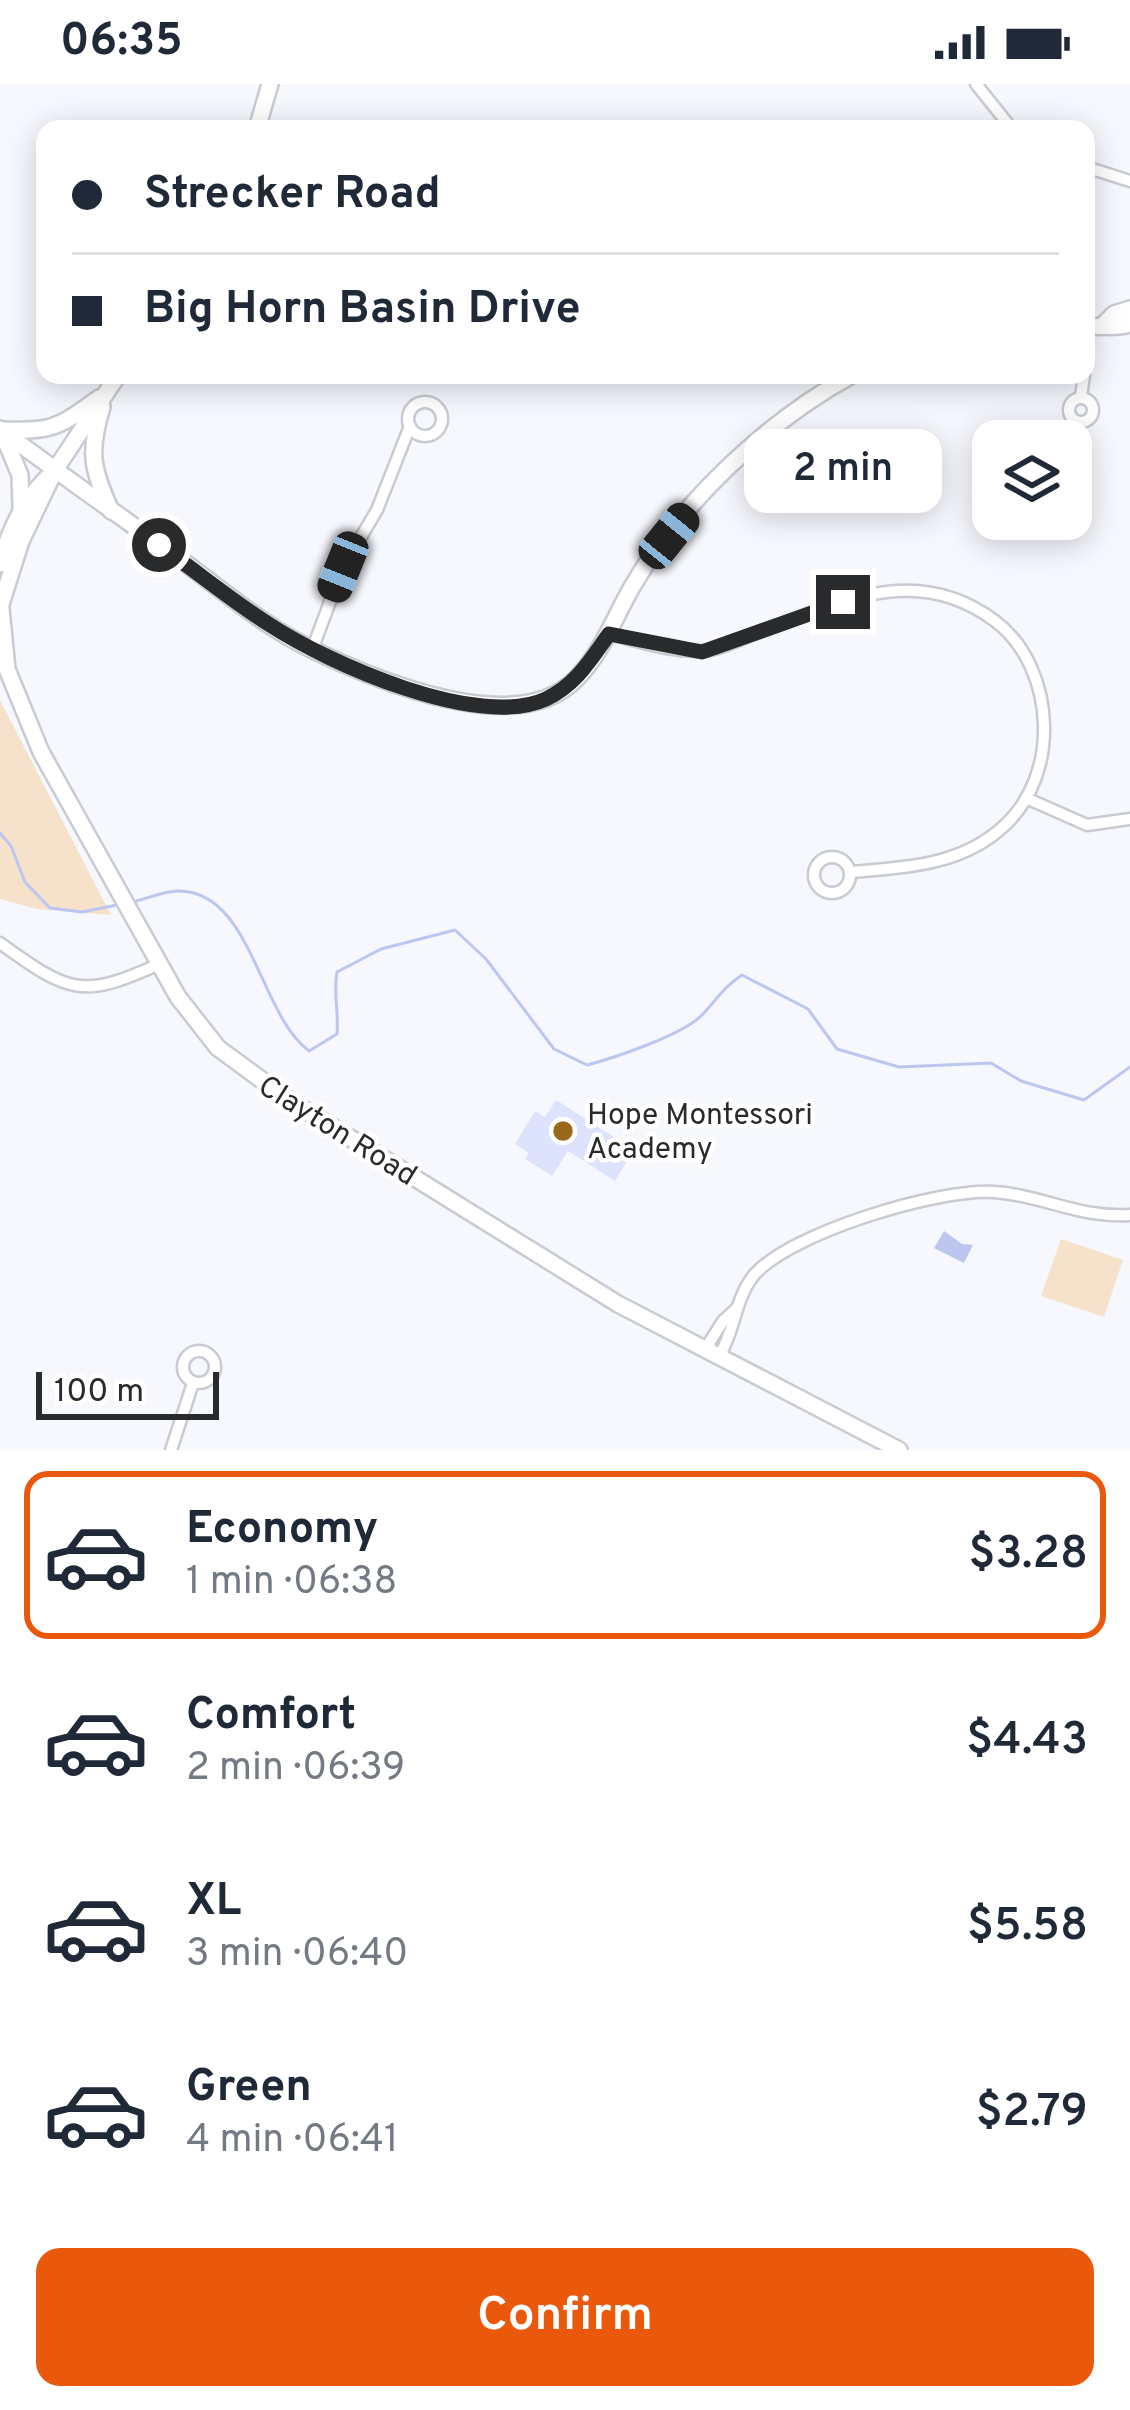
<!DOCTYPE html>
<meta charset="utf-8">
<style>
:root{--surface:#fff;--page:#f6f6f7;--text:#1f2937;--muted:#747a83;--line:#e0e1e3;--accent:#ea580c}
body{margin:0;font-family:Overpass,sans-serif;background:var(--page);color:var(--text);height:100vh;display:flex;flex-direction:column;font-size:45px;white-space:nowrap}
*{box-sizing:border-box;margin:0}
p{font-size:39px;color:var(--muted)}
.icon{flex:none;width:66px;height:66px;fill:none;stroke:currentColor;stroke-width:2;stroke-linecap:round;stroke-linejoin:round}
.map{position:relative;height:1366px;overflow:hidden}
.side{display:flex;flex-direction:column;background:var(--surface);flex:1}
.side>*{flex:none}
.hud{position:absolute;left:36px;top:36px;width:1059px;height:264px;border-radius:24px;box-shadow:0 6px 30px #0003;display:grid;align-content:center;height:264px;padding:0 36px;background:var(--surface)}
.buttons{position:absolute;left:972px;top:336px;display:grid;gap:24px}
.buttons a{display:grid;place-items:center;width:120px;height:120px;border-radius:24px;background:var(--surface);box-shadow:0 6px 30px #0003;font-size:60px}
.scale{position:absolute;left:36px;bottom:30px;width:183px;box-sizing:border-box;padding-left:12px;border:6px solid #292a2c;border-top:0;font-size:33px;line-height:42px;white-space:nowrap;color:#292a2c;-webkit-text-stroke:9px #fff;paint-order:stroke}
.end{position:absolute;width:54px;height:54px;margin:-27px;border:15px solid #292a2c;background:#fff;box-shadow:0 0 0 6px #fff}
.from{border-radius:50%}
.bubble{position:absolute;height:84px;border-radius:24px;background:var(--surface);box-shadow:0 6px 30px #0003;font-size:39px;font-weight:600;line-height:84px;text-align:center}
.car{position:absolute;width:36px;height:72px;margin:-36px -18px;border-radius:15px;box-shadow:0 0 9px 3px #0007;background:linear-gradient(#222 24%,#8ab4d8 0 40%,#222 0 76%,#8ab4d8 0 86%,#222 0)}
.hud b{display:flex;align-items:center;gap:42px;height:114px;font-size:45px}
.hud b+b{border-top:3px solid var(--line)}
.hud i{width:30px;height:30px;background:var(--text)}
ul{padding:21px 0 0;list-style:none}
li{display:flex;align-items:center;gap:36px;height:168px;margin:0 24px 18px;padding:0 12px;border:6px solid transparent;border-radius:24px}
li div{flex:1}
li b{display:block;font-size:45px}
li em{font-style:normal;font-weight:600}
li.on{border-color:var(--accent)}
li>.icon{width:108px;height:108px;stroke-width:1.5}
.action{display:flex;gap:24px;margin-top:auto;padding:24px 36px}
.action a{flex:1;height:138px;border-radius:24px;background:var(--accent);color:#fff;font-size:48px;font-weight:600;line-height:138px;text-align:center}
.status{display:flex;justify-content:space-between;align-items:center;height:84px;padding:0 60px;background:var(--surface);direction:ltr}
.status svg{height:33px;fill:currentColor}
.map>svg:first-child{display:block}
.green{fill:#f6e2ca}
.water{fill:url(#water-ripples)}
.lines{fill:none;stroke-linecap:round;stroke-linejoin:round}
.stream{stroke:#bcc6f0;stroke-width:3}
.building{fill:#dde3fd}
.street-casing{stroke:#c9cbd3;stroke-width:15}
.secondary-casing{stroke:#c9cbd3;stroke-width:20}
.street{stroke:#fff;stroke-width:10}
.secondary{stroke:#fff;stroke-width:15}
.route{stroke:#292a2c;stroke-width:15}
.poi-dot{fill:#99681b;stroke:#fff;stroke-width:4.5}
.labels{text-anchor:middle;stroke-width:9;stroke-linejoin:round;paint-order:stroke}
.poi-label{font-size:30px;fill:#292a2c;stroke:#fff;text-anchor:start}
.street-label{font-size:30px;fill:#292a2c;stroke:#fff}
</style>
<div class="status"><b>06:35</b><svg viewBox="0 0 49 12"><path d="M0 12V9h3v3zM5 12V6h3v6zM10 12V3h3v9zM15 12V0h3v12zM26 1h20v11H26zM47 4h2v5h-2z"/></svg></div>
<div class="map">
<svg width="1130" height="1366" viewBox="0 0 1130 1366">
<defs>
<pattern id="water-ripples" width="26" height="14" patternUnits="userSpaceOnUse" patternTransform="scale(3)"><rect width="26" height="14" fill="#bcc6f0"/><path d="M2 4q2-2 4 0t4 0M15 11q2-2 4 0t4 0" fill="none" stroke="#a2aace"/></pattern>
</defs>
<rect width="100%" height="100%" fill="#f6f8fe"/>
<!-- green -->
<g class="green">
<path d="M 0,616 L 111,831 L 36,825 L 0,815 Z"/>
<path d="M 1061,1155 L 1123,1176 L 1104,1233 L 1041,1212 Z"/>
</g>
<!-- water -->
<path class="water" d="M 944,1147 L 962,1160 L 973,1161 L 964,1179 L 934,1164 Z"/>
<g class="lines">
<!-- stream -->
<g class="stream">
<path d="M 0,749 L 11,762 L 25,798 L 50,824 L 82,828 L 117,821"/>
<path d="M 132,818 C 147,815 163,807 178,807 C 251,806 259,930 309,967 L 337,950 C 339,928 333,910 337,888 L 381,865 L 455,846 L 486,875 L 554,965 L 587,981 C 614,974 682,951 701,932 C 717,916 721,905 742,891 L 808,925 L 837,965 L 899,983 L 991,979 L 1021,997 L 1084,1016 L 1130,983"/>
</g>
</g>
<!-- building -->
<path class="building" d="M 556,1016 L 634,1066 L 615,1097 L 568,1067 L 552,1092 L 525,1075 L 529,1069 L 515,1060 L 535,1027 L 545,1033 Z"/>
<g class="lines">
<defs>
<g id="street">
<path d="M 976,0 L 1012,45"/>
<path d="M 1086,83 L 1130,97"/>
<path d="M 1081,313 L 1084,291"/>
<circle cx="1081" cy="326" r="12"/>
<circle cx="425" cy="335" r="17"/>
<path d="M 609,550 C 638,557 670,568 700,567 C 717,567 736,557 752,551 C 835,521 914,476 995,537 C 1027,561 1043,602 1044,641 C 1045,678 1032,716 1005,741 C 962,782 906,783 851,788"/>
<path d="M 312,566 L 343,483 L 377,426 L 410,342"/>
<path d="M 1026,714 L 1087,741 L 1130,735"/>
<circle cx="832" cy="791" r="18"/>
<path d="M 0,859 C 68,908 81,916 159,880"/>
<circle cx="199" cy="1283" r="16"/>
<path d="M 715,1270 L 722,1267 C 735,1243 736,1213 754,1191 C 790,1149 939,1104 994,1108 C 1042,1111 1077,1134 1130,1131"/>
<path d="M 712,1271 L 709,1259 L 723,1237 L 736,1225"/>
<path d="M 171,1366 L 193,1299"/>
</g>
<g id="secondary">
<path d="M 257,45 L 270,0"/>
<path d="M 1105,239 L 1114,230 L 1130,225"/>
<path d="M 1086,244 C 1102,240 1115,245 1130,240"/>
<path d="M 102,323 C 88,369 92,384 111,427"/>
<path d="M 0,345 C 61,391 123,434 184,478 C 225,508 265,543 311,565 C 375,596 517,656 576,595 C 602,569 614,534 632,503 C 681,418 768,337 852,291"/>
<path d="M 21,424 L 20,391 L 1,346 C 53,347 56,345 99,314"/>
<path d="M 0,480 C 11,442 24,415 53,388"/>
<path d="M 0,515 L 7,585 L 41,668 L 178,913 L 218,964 L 289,1016 L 618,1220 L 899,1366"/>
<path d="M 1,520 L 21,457 L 55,386 L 118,291"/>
</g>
</defs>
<!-- street casing -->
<use href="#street" class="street-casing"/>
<!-- secondary casing -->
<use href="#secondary" class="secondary-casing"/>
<!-- street -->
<use href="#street" class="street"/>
<!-- secondary -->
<use href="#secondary" class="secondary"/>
</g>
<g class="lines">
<!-- route -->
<path class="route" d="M 159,461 C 196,487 232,517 270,541 C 330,580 478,646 546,615 C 576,601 591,575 609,550 L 702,568 L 843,518"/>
</g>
<!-- markers -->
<circle class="poi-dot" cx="563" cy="1047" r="12"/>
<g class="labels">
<!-- poi labels -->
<g class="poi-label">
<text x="587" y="1040">Hope Montessori<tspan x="587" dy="34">Academy</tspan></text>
</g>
<!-- street labels -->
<g class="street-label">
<text transform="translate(338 1046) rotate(32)" y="10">Clayton Road</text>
</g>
</g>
</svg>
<div class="buttons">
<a><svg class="icon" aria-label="layers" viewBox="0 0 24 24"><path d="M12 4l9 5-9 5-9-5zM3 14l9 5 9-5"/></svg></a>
</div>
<div class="scale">100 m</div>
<i class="end from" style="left:159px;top:461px"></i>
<i class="end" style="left:843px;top:518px"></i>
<div class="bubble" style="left:744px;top:345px;width:198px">2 min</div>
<i class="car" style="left:669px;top:452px;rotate:39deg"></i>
<i class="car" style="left:343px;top:483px;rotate:202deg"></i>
<div class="hud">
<b><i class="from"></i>Strecker Road</b>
<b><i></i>Big Horn Basin Drive</b>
</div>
</div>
<section class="side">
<ul>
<li class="on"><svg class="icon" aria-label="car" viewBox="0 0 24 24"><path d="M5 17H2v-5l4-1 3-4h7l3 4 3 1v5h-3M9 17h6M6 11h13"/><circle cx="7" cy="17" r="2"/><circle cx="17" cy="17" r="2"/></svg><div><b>Economy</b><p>1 min · 06:38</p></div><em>$3.28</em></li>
<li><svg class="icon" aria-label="car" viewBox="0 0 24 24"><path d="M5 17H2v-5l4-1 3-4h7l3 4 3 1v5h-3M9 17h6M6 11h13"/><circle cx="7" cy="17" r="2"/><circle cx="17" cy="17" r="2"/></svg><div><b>Comfort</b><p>2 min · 06:39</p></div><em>$4.43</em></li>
<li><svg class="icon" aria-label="car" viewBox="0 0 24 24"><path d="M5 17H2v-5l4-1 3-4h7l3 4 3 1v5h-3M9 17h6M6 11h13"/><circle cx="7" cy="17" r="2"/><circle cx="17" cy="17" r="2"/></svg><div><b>XL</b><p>3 min · 06:40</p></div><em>$5.58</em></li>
<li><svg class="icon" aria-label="car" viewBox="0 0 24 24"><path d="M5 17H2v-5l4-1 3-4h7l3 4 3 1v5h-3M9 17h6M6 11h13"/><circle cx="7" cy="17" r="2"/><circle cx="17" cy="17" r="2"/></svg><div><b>Green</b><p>4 min · 06:41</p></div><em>$2.79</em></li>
</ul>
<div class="action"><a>Confirm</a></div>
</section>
